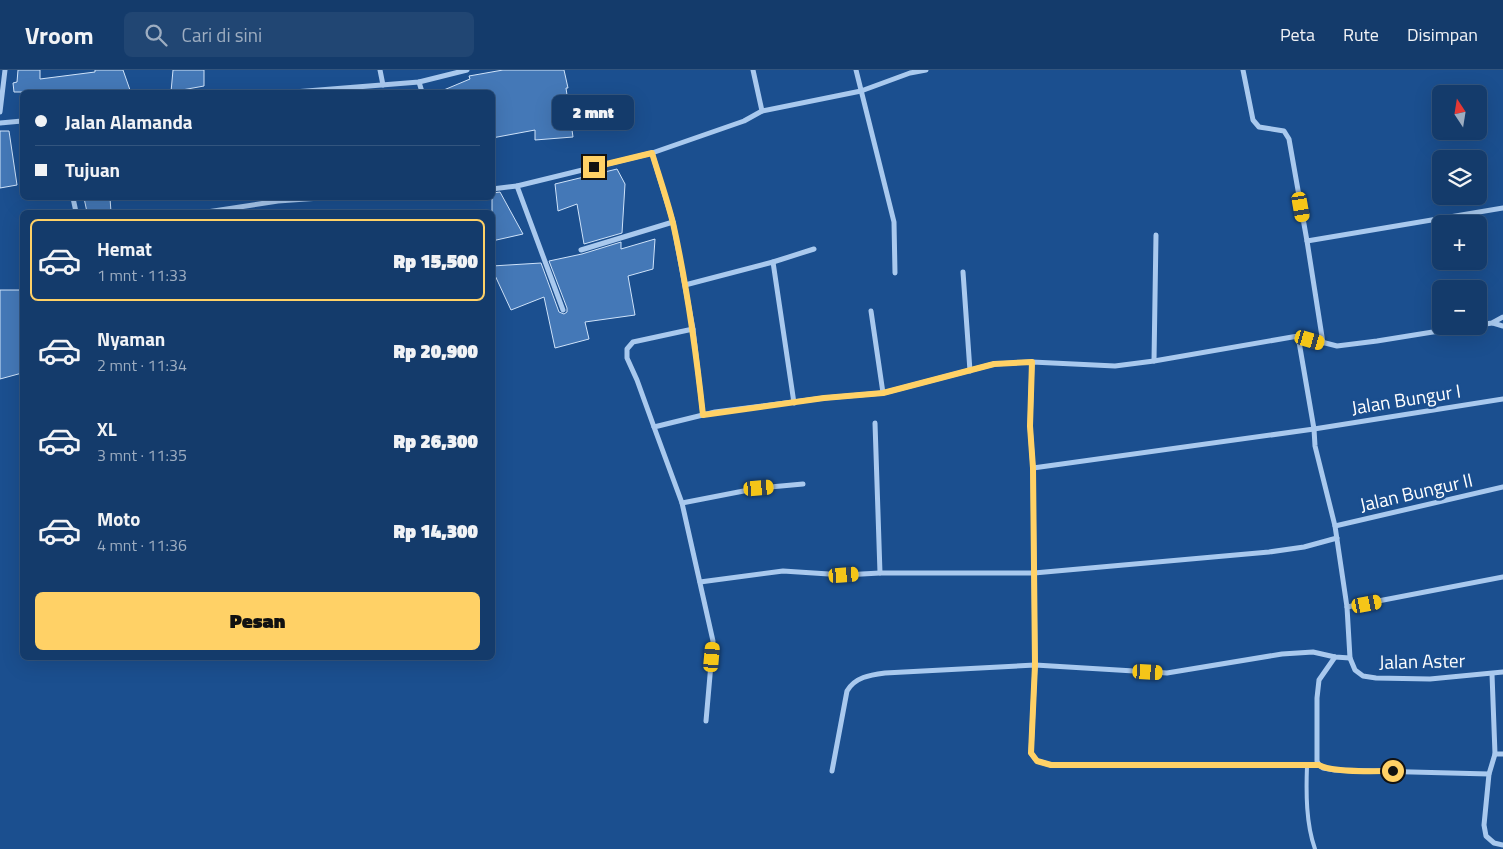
<!DOCTYPE html>
<html lang="id">
<meta charset="utf-8">
<style>
:root{--surface:#143b6b;--page:#214673;--text:#f1f3f6;--muted:#9dadc1;--line:#33557e;--accent:#ffd166}
body{margin:0;font-family:"Titillium Web",sans-serif;background:var(--page);color:var(--text);height:100vh;display:flex;flex-direction:column;font-size:19px;white-space:nowrap}
*{box-sizing:border-box;margin:0}
p{font-size:16px;color:var(--muted)}
.icon{flex:none;width:28px;height:28px;fill:none;stroke:currentColor;stroke-width:2;stroke-linecap:round;stroke-linejoin:round}
.map{position:relative;flex:1;overflow:hidden}
.details{position:absolute;left:20px;top:140px;width:475px;height:450px;display:flex;flex-direction:column;background:var(--surface);border-radius:8px;box-shadow:0 5px 20px #0002,0 0 0 1px var(--line)}
.details>*{flex:none}
.hud{position:absolute;left:20px;top:20px;width:475px;height:110px;border-radius:8px;box-shadow:0 5px 20px #0002,0 0 0 1px var(--line);display:grid;align-content:center;height:110px;padding:0 15px;background:var(--surface)}
.needle{width:32px;rotate:348deg}
.fabs{position:absolute;left:1432px;top:15px;display:grid;gap:10px}
.fabs a{display:grid;place-items:center;width:55px;height:55px;border-radius:8px;background:var(--surface);box-shadow:0 5px 20px #0002,0 0 0 1px var(--line);font-size:25px}
.end{position:absolute;width:22px;height:22px;margin:-11px;border:6px solid #ffd166;background:#111;box-shadow:0 0 0 2px #111}
.from{border-radius:50%}
.bubble{position:absolute;height:35px;border-radius:8px;background:var(--surface);box-shadow:0 5px 20px #0002,0 0 0 1px var(--line);font-size:16px;font-weight:800;line-height:35px;text-align:center}
.car{position:absolute;width:15px;height:30px;margin:-15px -8px;border-radius:6px;box-shadow:0 0 4px 1px #0007;background:linear-gradient(#f5c518 24%,#345 0 40%,#f5c518 0 76%,#345 0 86%,#f5c518 0)}
.hud b{display:flex;align-items:center;gap:18px;height:48px;font-size:19px}
.hud b+b{border-top:1px solid var(--line)}
.hud i{width:12px;height:12px;background:var(--text)}
ul{padding:9px 0 0;list-style:none}
li{display:flex;align-items:center;gap:15px;height:82px;margin:0 10px 8px;padding:0 5px;border:2px solid transparent;border-radius:8px}
li div{flex:1}
li b{display:block;font-size:19px}
li em{font-style:normal;font-weight:800}
li.active{border-color:var(--accent)}
li>.icon{width:45px;height:45px;stroke-width:1.5}
.cta{display:flex;gap:10px;margin-top:auto;padding:10px 15px}
.cta a{flex:1;height:58px;border-radius:8px;background:var(--accent);color:#111;font-size:20px;font-weight:800;line-height:58px;text-align:center}
header{display:flex;align-items:center;gap:30px;box-sizing:border-box;height:70px;padding:0 25px;background:var(--surface);border-bottom:1px solid var(--line)}
header strong{font-size:24px}
nav{display:flex;gap:28px;margin-inline-start:auto;font-size:18px}
.search{width:350px;height:45px;background:var(--page);display:flex;align-items:center;gap:12px;box-sizing:border-box;padding:0 18px;border-radius:8px;color:var(--muted);font-size:19px}
.map>svg:first-child{display:block}
.building{fill:#4478b7;stroke:#cfe3fa}
.lines{fill:none;stroke-linecap:round;stroke-linejoin:round}
.service{stroke:#a9c9ee;stroke-width:4}
.minor{stroke:#a9c9ee;stroke-width:5}
.route{stroke:#ffd166;stroke-width:6}
.labels{text-anchor:middle;stroke-width:5;stroke-linejoin:round;paint-order:stroke}
.street-label{font-size:19px;fill:#fff;stroke:#1b4f8f}
</style>
<header>
<strong>Vroom</strong>
<div class="search"><svg class="icon" aria-label="search" viewBox="0 0 24 24"><circle cx="10" cy="10" r="6"/><path d="M15 15l6 6"/></svg>Cari di sini</div>
<nav><a>Peta</a><a>Rute</a><a>Disimpan</a></nav>
</header>
<div class="map">
<svg width="1503" height="779" viewBox="0 0 1503 779">
<rect width="100%" height="100%" fill="#1b4f8f"/>
<!-- building -->
<g class="building">
<path d="M 18,0 L 40,0 L 40,9 L 95,2 L 95,0 L 123,0 L 130,20 L 116,22 L 14,22 L 13,13 L 17,12 Z"/>
<path d="M 173,0 L 204,0 L 204,16 L 171,22 Z"/>
<path d="M 503,0 L 564,0 L 568,18 L 566,18 L 573,67 L 535,70 L 535,60 L 492,68 L 492,22 L 439,22 L 470,9 L 469,6 Z"/>
<path d="M 0,61 L 9,61 L 17,115 L 0,118 Z"/>
<path d="M 617,99 L 625,114 L 622,163 L 584,174 L 577,134 L 558,141 L 555,114 Z"/>
<path d="M 500,122 L 523,164 L 492,171 L 492,123 Z"/>
<path d="M 84,128 L 110,128 L 111,142 L 87,142 Z"/>
<path d="M 655,169 L 653,199 L 628,206 L 635,245 L 585,252 L 589,269 L 555,278 L 544,227 L 511,240 L 492,199 L 492,196 L 541,193 L 559,242 L 564,244 L 567,242 L 567,238 L 549,191 L 582,184 L 621,172 L 621,179 Z"/>
<path d="M 0,220 L 22,220 L 22,303 L 0,309 Z"/>
</g>
<g class="lines">
<!-- service -->
<path class="service" d="M 1307,696 C 1306,723 1306,754 1315,779"/>
<!-- minor -->
<g class="minor">
<path d="M 380,0 L 383,15"/>
<path d="M 856,0 L 894,152 L 895,203"/>
<path d="M 1243,0 L 1253,50 L 1259,57 L 1284,61 L 1289,69 L 1307,171 L 1323,273"/>
<path d="M 419,12 L 422,22"/>
<path d="M 294,22 L 419,12 L 467,0"/>
<path d="M 762,41 L 861,21 L 910,3 L 926,0"/>
<path d="M 0,42 L 5,0"/>
<path d="M 0,53 L 22,51"/>
<path d="M 492,119 L 517,116"/>
<path d="M 73,128 L 76,142"/>
<path d="M 207,142 L 278,131 L 320,128"/>
<path d="M 1307,171 L 1503,138"/>
<path d="M 581,180 L 673,152"/>
<path d="M 773,192 L 794,333"/>
<path d="M 963,202 L 970,301"/>
<path d="M 685,215 L 773,192 L 814,179"/>
<path d="M 563,240 L 517,116 L 652,83"/>
<path d="M 871,241 L 883,323"/>
<path d="M 1493,253 L 1503,256"/>
<path d="M 1479,255 L 1492,253 L 1503,247"/>
<path d="M 693,259 L 703,345"/>
<path d="M 1298,266 L 1314,359 L 1315,376 L 1335,456 L 1347,537 L 1350,588 L 1355,600 L 1363,606 L 1376,608 L 1430,609 L 1503,602"/>
<path d="M 1154,291 L 1156,165"/>
<path d="M 1032,292 L 1030,356 L 1033,398 L 1035,595 L 1031,683 L 1037,691 L 1051,695 L 1319,695 L 1317,691 L 1317,628 L 1319,610 L 1335,587"/>
<path d="M 875,353 L 880,503"/>
<path d="M 654,357 L 637,310 L 627,288 L 627,279 L 633,272 L 693,259 L 673,152 L 652,83 L 744,51 L 762,41 L 753,0"/>
<path d="M 1033,398 L 1314,359 L 1503,329"/>
<path d="M 682,433 L 759,418 L 803,414"/>
<path d="M 1335,456 L 1503,417"/>
<path d="M 700,512 L 783,501 L 844,505 L 880,503 L 1034,503 L 1269,482 L 1304,477 L 1337,468"/>
<path d="M 1347,537 L 1503,507"/>
<path d="M 1492,604 L 1495,684 L 1489,704 L 1484,755 L 1486,766 L 1494,773 L 1503,775"/>
<path d="M 706,651 L 713,571 L 682,433 L 654,357 L 715,342 L 824,328 L 883,323 L 994,294 L 1032,292 L 1115,296 L 1154,291 L 1298,266 L 1337,276 L 1377,271 L 1470,256"/>
<path d="M 1495,684 L 1503,684"/>
<path d="M 1319,695 L 1323,698 L 1335,700 L 1489,704"/>
<path d="M 832,701 L 847,621 C 855,607 870,605 885,603 L 1035,595 L 1167,603 L 1282,584 L 1313,582 L 1335,587 L 1350,588"/>
</g>
</g>
<g class="lines">
<!-- route -->
<path class="route" d="M 594,97 L 652,83 C 659,106 667,129 673,153 C 687,216 696,281 703,345 L 824,328 L 883,323 L 994,294 L 1032,292 L 1030,356 L 1033,398 L 1035,595 L 1031,683 L 1037,691 L 1051,695 L 1319,695 C 1332,703 1376,701 1393,701"/>
</g>
<g class="labels">
<!-- street labels -->
<g class="street-label">
<text transform="translate(1406 329) rotate(-9)" y="7">Jalan Bungur I</text>
<text transform="translate(1416 422) rotate(-13)" y="7">Jalan Bungur II</text>
<text transform="translate(1422 591) rotate(-1)" y="7">Jalan Aster</text>
</g>
</g>
</svg>
<div class="fabs">
<a><svg class="needle" viewBox="-14 -14 28 28"><path d="M0-13l5 13h-10z" fill="#e53935"/><path d="M0 13l5-13h-10z" fill="#9dadc1"/></svg></a>
<a><svg class="icon" aria-label="layers" viewBox="0 0 24 24"><path d="M12 4l9 5-9 5-9-5zM3 14l9 5 9-5"/></svg></a>
<a>+</a>
<a>−</a>
</div>
<i class="end from" style="left:1393px;top:701px"></i>
<i class="end" style="left:594px;top:97px"></i>
<div class="bubble" style="left:552px;top:25px;width:82px">2 mnt</div>
<i class="car" style="left:1301px;top:137px;rotate:170deg"></i>
<i class="car" style="left:1310px;top:270px;rotate:106deg"></i>
<i class="car" style="left:759px;top:418px;rotate:85deg"></i>
<i class="car" style="left:844px;top:505px;rotate:86deg"></i>
<i class="car" style="left:1367px;top:534px;rotate:79deg"></i>
<i class="car" style="left:712px;top:587px;rotate:5deg"></i>
<i class="car" style="left:1148px;top:602px;rotate:93deg"></i>
<div class="hud">
<b><i class="from"></i>Jalan Alamanda</b>
<b><i></i>Tujuan</b>
</div>
<section class="details">
<ul>
<li class="active"><svg class="icon" aria-label="car" viewBox="0 0 24 24"><path d="M5 17H2v-5l4-1 3-4h7l3 4 3 1v5h-3M9 17h6M6 11h13"/><circle cx="7" cy="17" r="2"/><circle cx="17" cy="17" r="2"/></svg><div><b>Hemat</b><p>1 mnt · 11:33</p></div><em>Rp 15,500</em></li>
<li><svg class="icon" aria-label="car" viewBox="0 0 24 24"><path d="M5 17H2v-5l4-1 3-4h7l3 4 3 1v5h-3M9 17h6M6 11h13"/><circle cx="7" cy="17" r="2"/><circle cx="17" cy="17" r="2"/></svg><div><b>Nyaman</b><p>2 mnt · 11:34</p></div><em>Rp 20,900</em></li>
<li><svg class="icon" aria-label="car" viewBox="0 0 24 24"><path d="M5 17H2v-5l4-1 3-4h7l3 4 3 1v5h-3M9 17h6M6 11h13"/><circle cx="7" cy="17" r="2"/><circle cx="17" cy="17" r="2"/></svg><div><b>XL</b><p>3 mnt · 11:35</p></div><em>Rp 26,300</em></li>
<li><svg class="icon" aria-label="car" viewBox="0 0 24 24"><path d="M5 17H2v-5l4-1 3-4h7l3 4 3 1v5h-3M9 17h6M6 11h13"/><circle cx="7" cy="17" r="2"/><circle cx="17" cy="17" r="2"/></svg><div><b>Moto</b><p>4 mnt · 11:36</p></div><em>Rp 14,300</em></li>
</ul>
<div class="cta"><a>Pesan</a></div>
</section>
</div>
